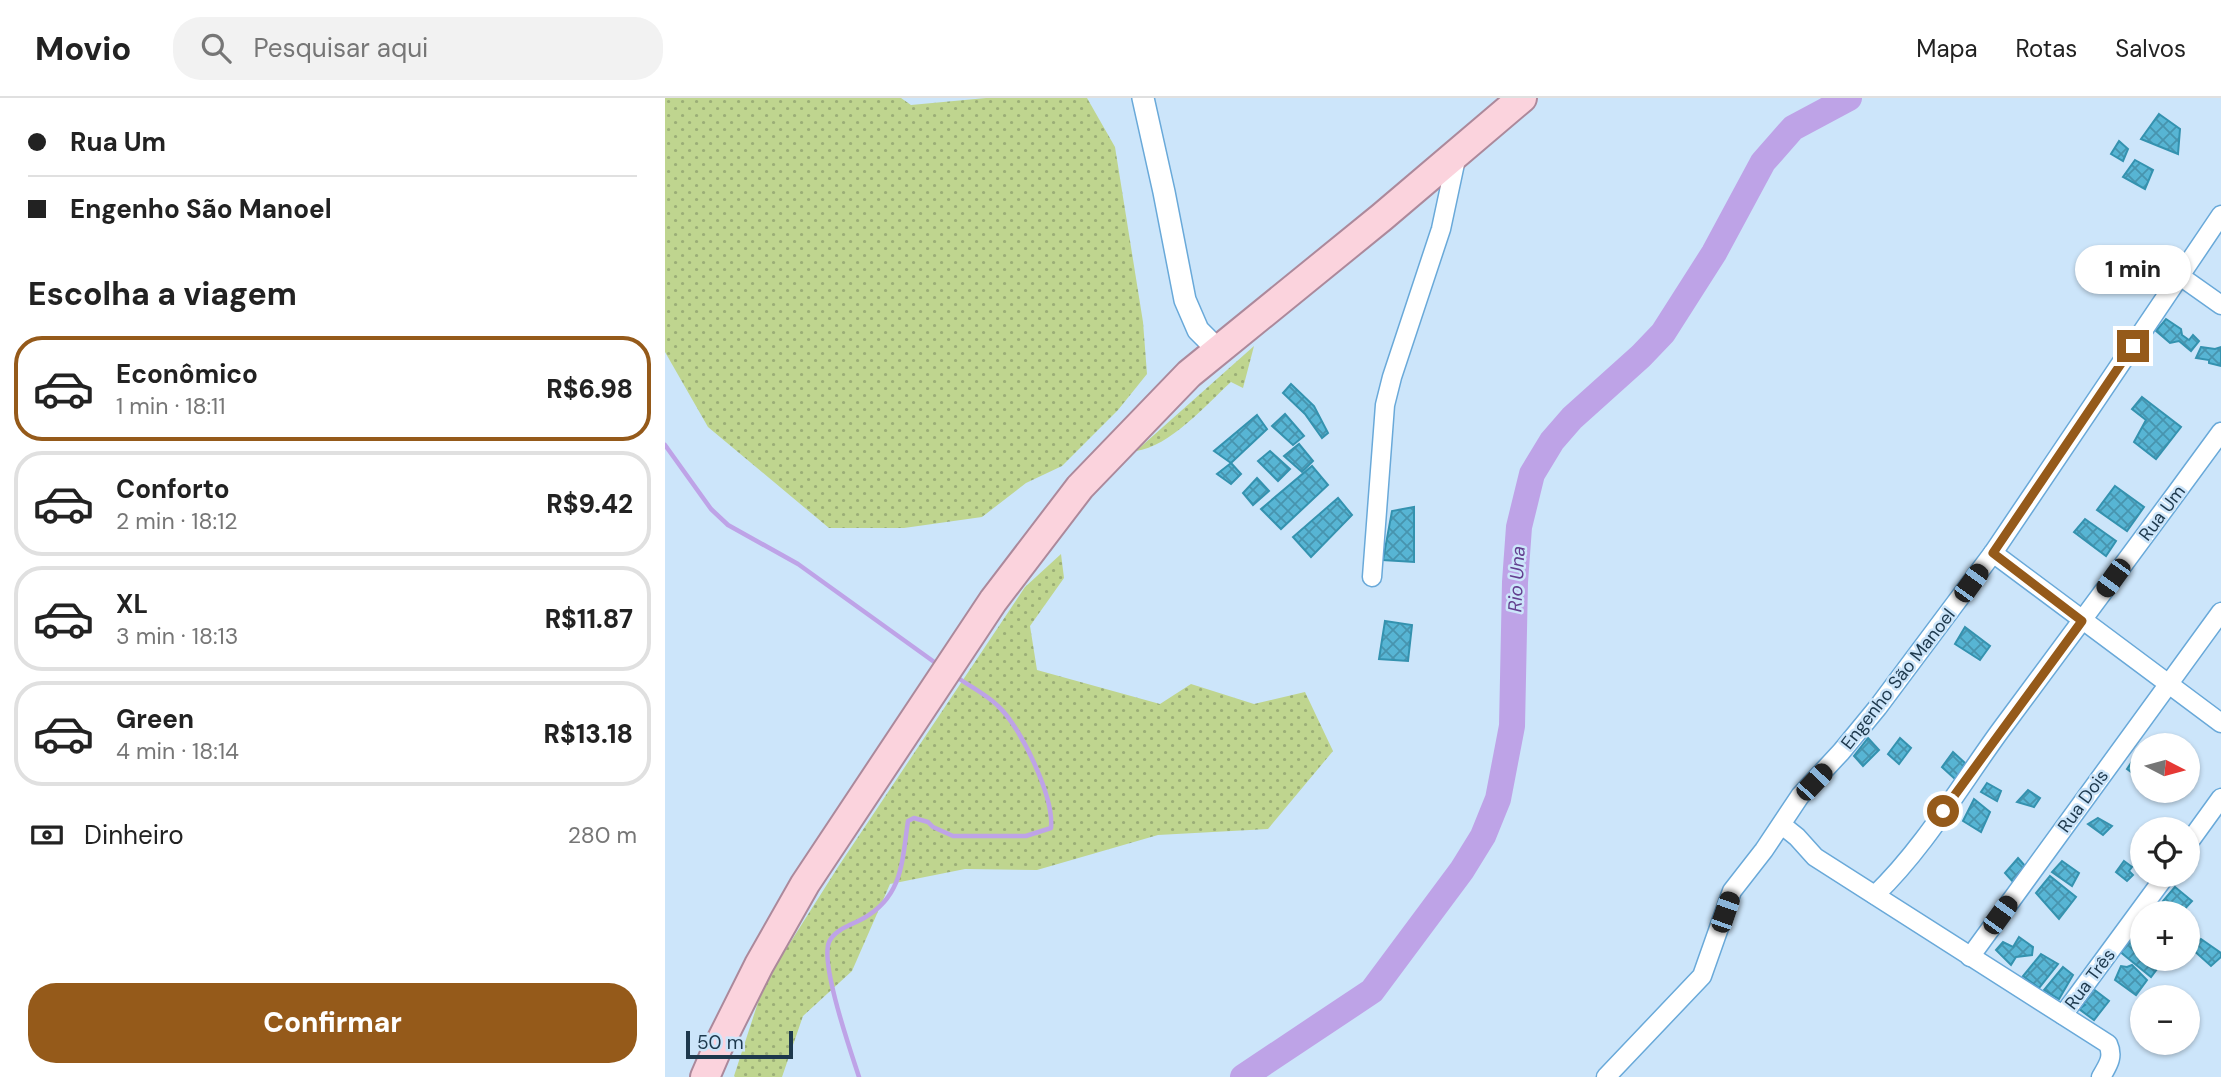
<!DOCTYPE html>
<html lang="pt">
<meta charset="utf-8">
<style>
:root{--surface:#fff;--page:#f2f2f2;--text:#222;--muted:#767676;--line:#e0e0e0;--accent:#955a1a}
body{margin:0;font-family:"DM Sans",sans-serif;background:var(--page);color:var(--text);height:100vh;display:flex;flex-direction:column;font-size:26px;white-space:nowrap}
*{box-sizing:border-box;margin:0}
p{font-size:23px;color:var(--muted)}
.icon{flex:none;width:38px;height:38px;fill:none;stroke:currentColor;stroke-width:2;stroke-linecap:round;stroke-linejoin:round}
.map{position:relative;flex:1;overflow:hidden}
.drawer{display:flex;flex-direction:column;background:var(--surface);width:665px}
.drawer>*{flex:none}
.top-card{display:grid;align-content:center;height:154px;padding:0 28px;background:var(--surface)}
.needle{width:46px;rotate:96deg}
.buttons{position:absolute;left:1465px;top:635px;display:grid;gap:14px}
.buttons a{display:grid;place-items:center;width:70px;height:70px;border-radius:50%;background:var(--surface);box-shadow:0 2px 5px #0004;font-size:35px}
.scale{position:absolute;left:21px;bottom:18px;width:107px;box-sizing:border-box;padding-left:7px;border:4px solid #1d384c;border-top:0;font-size:19px;line-height:24px;white-space:nowrap;color:#1d384c;-webkit-text-stroke:5px #cce5fa;paint-order:stroke}
.end{position:absolute;width:32px;height:32px;margin:-16px;border:9px solid #955a1a;background:#fff;box-shadow:0 0 0 4px #fff}
.from{border-radius:50%}
.bubble{position:absolute;height:49px;border-radius:24px;background:var(--surface);box-shadow:0 2px 5px #0004;font-size:23px;font-weight:800;line-height:49px;text-align:center}
.car{position:absolute;width:21px;height:42px;margin:-21px -10px;border-radius:9px;box-shadow:0 0 5px 2px #0007;background:linear-gradient(#222 24%,#8ab4d8 0 40%,#222 0 76%,#8ab4d8 0 86%,#222 0)}
.top-card b{display:flex;align-items:center;gap:24px;height:66px;font-size:26px}
.top-card b+b{border-top:2px solid var(--line)}
.top-card i{width:18px;height:18px;background:var(--text)}
ul{padding:0;list-style:none}
li{display:flex;align-items:center;gap:21px;height:105px;margin:0 14px 10px;padding:0 14px;border:4px solid var(--line);border-radius:28px}
li div{flex:1}
li b{display:block;font-size:26px}
li em{font-style:normal;font-weight:800}
li.current{border-color:var(--accent)}
li>.icon{width:63px;height:63px;stroke-width:1.5}
h2{padding:0 28px;font-size:32px;line-height:84px}
.pay{display:flex;align-items:center;gap:18px;height:77px;padding:0 28px;font-size:26px}
.pay p{margin-inline-start:auto}
.action{display:flex;gap:14px;margin-top:auto;padding:14px 28px}
.action a{flex:1;height:80px;border-radius:28px;background:var(--accent);color:#fff;font-size:28px;font-weight:800;line-height:80px;text-align:center}
header{display:flex;align-items:center;gap:42px;box-sizing:border-box;height:98px;padding:0 35px;background:var(--surface);border-bottom:2px solid var(--line)}
header strong{font-size:33px}
nav{display:flex;gap:38px;margin-inline-start:auto;font-size:24px}
.search{width:490px;height:63px;background:var(--page);display:flex;align-items:center;gap:18px;box-sizing:border-box;padding:0 24px;border-radius:28px;color:var(--muted);font-size:26px}
main{display:flex;flex:1;min-height:0}
.map>svg:first-child{display:block}
.grass{fill:url(#grass-dots)}
.lines{fill:none;stroke-linecap:round;stroke-linejoin:round}
.stream{stroke:#bea3e7;stroke-width:4.5}
.river{stroke:#bea3e7;stroke-width:26}
.building{fill:url(#building-cross-hatch);stroke:#3492af;stroke-width:2}
.minor-casing{stroke:#69a9d9;stroke-width:21}
.tertiary-casing{stroke:#69a9d9;stroke-width:24}
.primary-casing{stroke:#ac899b;stroke-width:32}
.minor{stroke:#fff;stroke-width:18}
.tertiary{stroke:#fff;stroke-width:21}
.primary{stroke:#fbd3dd;stroke-width:28}
.route{stroke:#955a1a;stroke-width:9}
.labels{text-anchor:middle;stroke-width:5;stroke-linejoin:round;paint-order:stroke}
.street-label{font-size:18px;fill:#1d384c;stroke:#cce5fa}
.water-label{font-size:19px;font-style:italic;fill:#643f8f;stroke:#cce5fa}
</style>
<header>
<strong>Movio</strong>
<div class="search"><svg class="icon" aria-label="search" viewBox="0 0 24 24"><circle cx="10" cy="10" r="6"/><path d="M15 15l6 6"/></svg>Pesquisar aqui</div>
<nav><a>Mapa</a><a>Rotas</a><a>Salvos</a></nav>
</header>
<main>
<section class="drawer">
<div class="top-card">
<b><i class="from"></i>Rua Um</b>
<b><i></i>Engenho São Manoel</b>
</div>
<h2>Escolha a viagem</h2>
<ul>
<li class="current"><svg class="icon" aria-label="car" viewBox="0 0 24 24"><path d="M5 17H2v-5l4-1 3-4h7l3 4 3 1v5h-3M9 17h6M6 11h13"/><circle cx="7" cy="17" r="2"/><circle cx="17" cy="17" r="2"/></svg><div><b>Econômico</b><p>1 min · 18:11</p></div><em>R$6.98</em></li>
<li><svg class="icon" aria-label="car" viewBox="0 0 24 24"><path d="M5 17H2v-5l4-1 3-4h7l3 4 3 1v5h-3M9 17h6M6 11h13"/><circle cx="7" cy="17" r="2"/><circle cx="17" cy="17" r="2"/></svg><div><b>Conforto</b><p>2 min · 18:12</p></div><em>R$9.42</em></li>
<li><svg class="icon" aria-label="car" viewBox="0 0 24 24"><path d="M5 17H2v-5l4-1 3-4h7l3 4 3 1v5h-3M9 17h6M6 11h13"/><circle cx="7" cy="17" r="2"/><circle cx="17" cy="17" r="2"/></svg><div><b>XL</b><p>3 min · 18:13</p></div><em>R$11.87</em></li>
<li><svg class="icon" aria-label="car" viewBox="0 0 24 24"><path d="M5 17H2v-5l4-1 3-4h7l3 4 3 1v5h-3M9 17h6M6 11h13"/><circle cx="7" cy="17" r="2"/><circle cx="17" cy="17" r="2"/></svg><div><b>Green</b><p>4 min · 18:14</p></div><em>R$13.18</em></li>
</ul>
<div class="pay"><svg class="icon" aria-label="cash" viewBox="0 0 24 24"><path d="M3 7h18v10H3z"/><circle cx="12" cy="12" r="2"/></svg>Dinheiro<p>280 m</p></div>
<div class="action"><a>Confirmar</a></div>
</section>
<div class="map">
<svg width="1556" height="979" viewBox="0 0 1556 979">
<defs>
<pattern id="grass-dots" width="8" height="8" patternUnits="userSpaceOnUse" patternTransform="scale(1.75)"><rect width="8" height="8" fill="#bfd58f"/><path d="M2 2h.1M6 6h.1" fill="none" stroke="#9bae77" stroke-width="1.8" stroke-linecap="round"/></pattern>
<pattern id="building-cross-hatch" width="8" height="8" patternUnits="userSpaceOnUse" patternTransform="scale(1.75)"><rect width="8" height="8" fill="#57b5d4"/><path d="M0 0l8 8M0 8l8-8" fill="none" stroke="#4794ae"/></pattern>
</defs>
<rect width="100%" height="100%" fill="#cce5fa"/>
<!-- grass -->
<g class="grass">
<path d="M 0,0 L 236,0 L 246,7 L 321,0 L 422,0 L 450,49 L 478,224 L 482,276 L 453,312 L 397,368 L 361,385 L 317,419 L 239,430 L 164,430 L 43,329 L 0,254 Z"/>
<path d="M 589,248 L 578,290 L 566,284 C 542,306 504,349 471,353 Z"/>
<path d="M 396,456 L 399,480 L 365,528 L 372,572 L 495,606 L 526,586 L 589,606 L 640,594 L 668,653 L 603,731 L 493,737 L 372,772 L 300,771 L 225,786 L 187,873 L 138,918 L 117,979 L 70,979 L 69,978 L 99,886 L 173,769 L 360,489 Z"/>
</g>
<g class="lines">
<!-- stream -->
<g class="stream">
<path d="M 0,347 L 46,411 L 63,427 L 133,466 L 272,566"/>
<path d="M 194,979 C 186,954 155,866 164,844 C 170,831 187,827 199,820 C 238,798 237,763 243,723 L 249,720 L 263,724 L 268,729 L 288,738 L 361,738 L 386,730 C 389,699 356,629 333,608 C 322,597 306,589 293,580"/>
</g>
<!-- river -->
<path class="river" d="M 578,979 L 707,893 L 797,772 L 818,738 L 833,701 L 847,628 L 850,484 L 854,429 L 867,376 L 887,343 L 907,320 L 976,258 L 998,235 L 1049,155 L 1098,64 L 1128,30 L 1184,0"/>
</g>
<!-- building -->
<g class="building">
<path d="M 1494,16 L 1515,31 L 1513,56 L 1476,41 Z"/>
<path d="M 1454,43 L 1463,51 L 1458,63 L 1446,56 Z"/>
<path d="M 1470,62 L 1488,72 L 1480,91 L 1458,79 Z"/>
<path d="M 1501,221 L 1516,231 L 1517,237 L 1524,242 L 1528,237 L 1534,243 L 1526,253 L 1514,243 L 1505,245 L 1491,233 Z"/>
<path d="M 1536,249 L 1550,251 L 1556,249 L 1556,268 L 1544,265 L 1544,262 L 1531,260 Z"/>
<path d="M 626,286 L 649,308 L 663,335 L 657,340 L 640,316 L 618,295 Z"/>
<path d="M 1477,299 L 1516,329 L 1491,361 L 1469,344 L 1481,322 L 1467,311 Z"/>
<path d="M 620,316 L 639,338 L 628,347 L 607,328 Z"/>
<path d="M 592,317 L 602,331 L 566,365 L 549,353 Z"/>
<path d="M 634,346 L 648,363 L 637,374 L 619,358 Z"/>
<path d="M 605,353 L 625,371 L 613,383 L 593,363 Z"/>
<path d="M 566,365 L 576,376 L 566,386 L 552,376 Z"/>
<path d="M 647,368 L 663,387 L 616,431 L 596,411 Z"/>
<path d="M 592,380 L 604,393 L 588,407 L 578,395 Z"/>
<path d="M 1450,388 L 1479,409 L 1462,433 L 1432,412 Z"/>
<path d="M 673,400 L 687,417 L 646,459 L 628,439 Z"/>
<path d="M 749,409 L 749,464 L 718,462 L 727,413 Z"/>
<path d="M 1420,421 L 1451,443 L 1441,458 L 1409,434 Z"/>
<path d="M 720,523 L 747,527 L 743,563 L 714,561 Z"/>
<path d="M 1300,529 L 1325,548 L 1315,562 L 1290,546 Z"/>
<path d="M 1203,640 L 1214,652 L 1198,668 L 1189,658 Z"/>
<path d="M 1235,640 L 1246,650 L 1234,666 L 1223,656 Z"/>
<path d="M 1288,654 L 1300,665 L 1291,682 L 1277,669 Z"/>
<path d="M 1468,662 L 1477,668 L 1477,682 L 1462,671 Z"/>
<path d="M 1322,685 L 1336,693 L 1332,703 L 1316,694 Z"/>
<path d="M 1363,692 L 1375,700 L 1369,709 L 1352,704 Z"/>
<path d="M 1309,701 L 1325,714 L 1316,734 L 1298,723 Z"/>
<path d="M 1433,720 L 1447,728 L 1438,737 L 1423,726 Z"/>
<path d="M 1353,760 L 1360,768 L 1350,786 L 1340,775 Z"/>
<path d="M 1397,763 L 1414,775 L 1407,788 L 1387,774 Z"/>
<path d="M 1459,763 L 1467,769 L 1464,773 L 1468,777 L 1462,783 L 1451,774 Z"/>
<path d="M 1385,778 L 1411,799 L 1394,821 L 1371,795 Z"/>
<path d="M 1510,789 L 1527,803 L 1516,815 L 1498,803 Z"/>
<path d="M 1354,839 L 1368,849 L 1367,857 L 1351,859 L 1346,867 L 1331,852 L 1338,844 L 1348,849 Z"/>
<path d="M 1466,840 L 1477,848 L 1477,861 L 1495,861 L 1498,863 L 1486,879 L 1454,853 Z"/>
<path d="M 1536,841 L 1556,855 L 1556,859 L 1546,868 L 1526,850 Z"/>
<path d="M 1376,856 L 1393,866 L 1374,890 L 1358,878 Z"/>
<path d="M 1467,867 L 1482,882 L 1471,897 L 1450,882 L 1456,868 L 1462,869 Z"/>
<path d="M 1398,869 L 1408,877 L 1394,901 L 1379,892 Z"/>
<path d="M 1427,890 L 1444,903 L 1429,922 L 1414,911 L 1420,907 L 1416,904 Z"/>
</g>
<g class="lines">
<defs>
<g id="minor">
<path d="M 1515,178 L 1556,207"/>
<path d="M 1328,455 L 1556,625"/>
<path d="M 707,479 L 720,307 L 727,279 L 776,131 L 792,56"/>
<path d="M 1117,727 L 1132,739 L 1150,759 L 1443,946 C 1449,959 1443,967 1436,979"/>
<path d="M 1522,747 L 1556,700"/>
<path d="M 1210,797 C 1259,750 1295,688 1335,633 C 1409,533 1483,434 1556,334"/>
<path d="M 1305,859 L 1556,514"/>
<path d="M 1398,917 L 1501,777"/>
<path d="M 941,979 L 1037,878 L 1067,793 L 1099,752 L 1135,698 L 1176,654 L 1213,609 L 1328,455 L 1556,117"/>
</g>
<path id="tertiary" d="M 478,0 L 499,94 L 520,202 L 533,232 L 553,252"/>
<path id="primary" d="M 40,979 L 53,949 L 94,867 L 140,786 L 328,503 L 415,389 L 524,276 L 717,119 L 857,0"/>
</defs>
<!-- minor casing -->
<use href="#minor" class="minor-casing"/>
<!-- tertiary casing -->
<use href="#tertiary" class="tertiary-casing"/>
<!-- primary casing -->
<use href="#primary" class="primary-casing"/>
<!-- minor -->
<use href="#minor" class="minor"/>
<!-- tertiary -->
<use href="#tertiary" class="tertiary"/>
<!-- primary -->
<use href="#primary" class="primary"/>
</g>
<g class="lines">
<!-- route -->
<path class="route" d="M 1278,713 L 1417,523 L 1328,455 L 1468,248"/>
</g>
<g class="labels">
<!-- street labels -->
<g class="street-label">
<text transform="translate(1497 415) rotate(-53)" y="6">Rua Um</text>
<text transform="translate(1233 581) rotate(-52)" y="6">Engenho São Manoel</text>
<text transform="translate(1418 703) rotate(-54)" y="6">Rua Dois</text>
<text transform="translate(1425 881) rotate(-53)" y="6">Rua Três</text>
</g>
<!-- water labels -->
<g class="water-label">
<text transform="translate(851 481) rotate(-87)" y="7">Rio Una</text>
</g>
</g>
</svg>
<div class="buttons">
<a><svg class="needle" viewBox="-14 -14 28 28"><path d="M0-13l5 13h-10z" fill="#e53935"/><path d="M0 13l5-13h-10z" fill="#767676"/></svg></a>
<a><svg class="icon" aria-label="locate" viewBox="0 0 24 24"><circle cx="12" cy="12" r="6"/><path d="M12 2v4M12 18v4M2 12h4M18 12h4"/></svg></a>
<a>+</a>
<a>−</a>
</div>
<div class="scale">50 m</div>
<i class="end from" style="left:1278px;top:713px"></i>
<i class="end" style="left:1468px;top:248px"></i>
<div class="bubble" style="left:1410px;top:147px;width:116px">1 min</div>
<i class="car" style="left:1448px;top:480px;rotate:216deg"></i>
<i class="car" style="left:1306px;top:485px;rotate:36deg"></i>
<i class="car" style="left:1149px;top:684px;rotate:43deg"></i>
<i class="car" style="left:1060px;top:814px;rotate:19deg"></i>
<i class="car" style="left:1335px;top:817px;rotate:36deg"></i>
</div>
</main>
